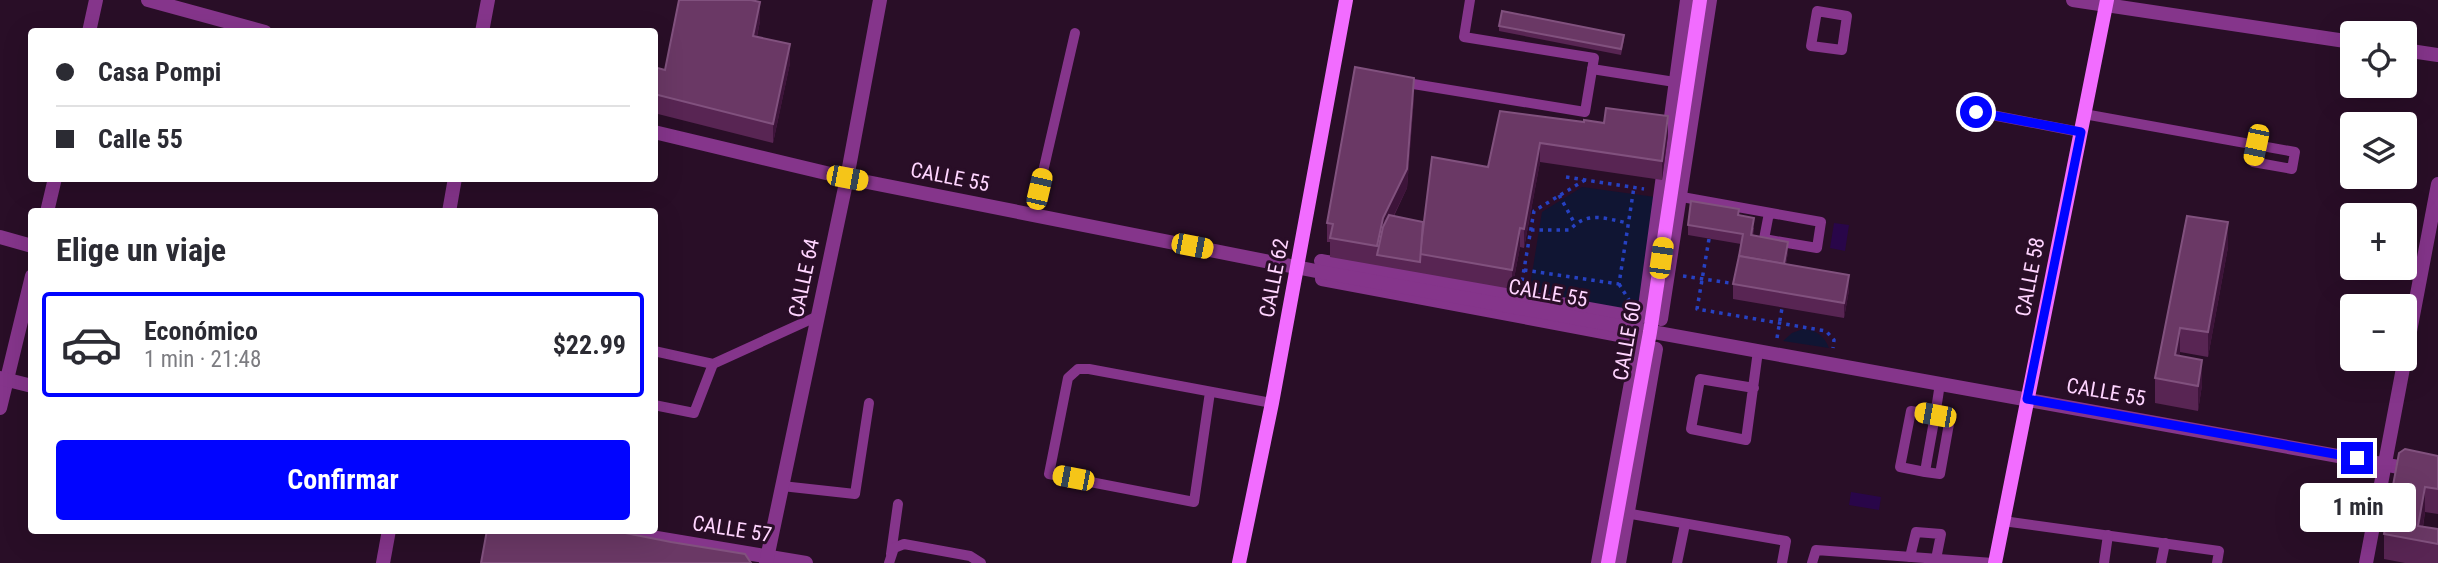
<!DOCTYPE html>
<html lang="es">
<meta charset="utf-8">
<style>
:root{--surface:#fff;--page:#f7f7f7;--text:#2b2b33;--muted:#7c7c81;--line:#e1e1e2;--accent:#0104ff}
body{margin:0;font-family:"Roboto Condensed",sans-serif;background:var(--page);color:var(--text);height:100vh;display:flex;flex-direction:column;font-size:26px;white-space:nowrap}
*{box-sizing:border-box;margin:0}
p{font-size:23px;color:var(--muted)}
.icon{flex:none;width:38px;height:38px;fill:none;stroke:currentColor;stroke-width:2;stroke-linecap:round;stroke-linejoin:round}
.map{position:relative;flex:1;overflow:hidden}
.panel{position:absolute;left:28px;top:208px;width:630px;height:326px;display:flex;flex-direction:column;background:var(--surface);border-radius:7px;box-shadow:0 7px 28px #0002}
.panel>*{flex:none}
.guide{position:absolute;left:28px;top:28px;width:630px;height:154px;border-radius:7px;box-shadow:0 7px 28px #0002;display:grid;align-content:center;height:154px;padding:0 28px;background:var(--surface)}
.fabs{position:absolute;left:2340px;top:21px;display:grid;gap:14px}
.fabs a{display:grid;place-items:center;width:77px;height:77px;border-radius:7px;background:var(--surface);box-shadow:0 7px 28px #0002;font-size:35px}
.end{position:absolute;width:32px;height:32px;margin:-16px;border:9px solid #0104ff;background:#fff;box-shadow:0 0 0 4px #fff}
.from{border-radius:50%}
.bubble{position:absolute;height:49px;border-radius:7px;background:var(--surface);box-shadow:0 7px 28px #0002;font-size:23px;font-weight:700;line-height:49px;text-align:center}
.car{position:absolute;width:21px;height:42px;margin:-21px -10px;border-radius:9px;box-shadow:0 0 5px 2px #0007;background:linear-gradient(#f5c518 24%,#345 0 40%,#f5c518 0 76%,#345 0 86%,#f5c518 0)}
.guide b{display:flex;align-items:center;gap:24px;height:66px;font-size:26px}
.guide b+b{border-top:2px solid var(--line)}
.guide i{width:18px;height:18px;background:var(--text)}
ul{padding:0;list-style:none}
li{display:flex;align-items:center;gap:21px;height:105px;margin:0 14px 10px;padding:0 14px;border:4px solid transparent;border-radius:7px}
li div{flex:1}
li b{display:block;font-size:26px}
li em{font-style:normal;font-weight:700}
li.selected{border-color:var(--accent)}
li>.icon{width:63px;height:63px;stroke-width:1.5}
h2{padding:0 28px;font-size:32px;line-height:84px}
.button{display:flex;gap:14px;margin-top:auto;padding:14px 28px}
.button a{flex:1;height:80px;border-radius:7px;background:var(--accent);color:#fff;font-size:28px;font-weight:700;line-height:80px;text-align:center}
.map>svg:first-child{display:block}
.green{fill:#101533}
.water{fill:#290649}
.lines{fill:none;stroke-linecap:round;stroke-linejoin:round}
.path{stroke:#2641c2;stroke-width:3.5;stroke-dasharray:3.5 5;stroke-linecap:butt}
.service{stroke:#85358b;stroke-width:10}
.pedestrian{stroke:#85358b;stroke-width:14}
.minor{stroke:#85358b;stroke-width:14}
.tertiary{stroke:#85358b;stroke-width:14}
.secondary{stroke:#f26cff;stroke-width:14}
.wall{fill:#582553}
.shaded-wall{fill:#3d143a}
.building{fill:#6a3865;stroke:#81517e;stroke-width:2}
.route{stroke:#0104ff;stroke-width:9}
.labels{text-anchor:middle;stroke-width:6;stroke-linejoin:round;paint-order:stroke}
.street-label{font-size:21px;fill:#ffd5ff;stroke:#290e27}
</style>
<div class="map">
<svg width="2438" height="563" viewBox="0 0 2438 563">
<rect width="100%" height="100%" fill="#290e27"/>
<!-- green -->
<g class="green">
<path d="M 1582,187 L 1655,197 L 1640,304 L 1631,310 L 1529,292 L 1542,212 Z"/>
<path d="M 1803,329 C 1817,330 1824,336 1829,348 L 1783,341 L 1792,333 Z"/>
</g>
<!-- water -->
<g class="water">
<path d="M 1834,223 L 1849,225 L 1845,251 L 1830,248 Z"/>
<path d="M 1851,492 L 1881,497 L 1879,510 L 1849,505 Z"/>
</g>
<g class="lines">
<!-- path -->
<g class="path">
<path d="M 1566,177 L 1644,189"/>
<path d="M 1559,195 L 1575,224"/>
<path d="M 1531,230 L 1570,230 C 1587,210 1606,219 1628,223"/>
<path d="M 1709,239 L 1697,309 L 1826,331 L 1834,340 L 1833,348"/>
<path d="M 1524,270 L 1619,284 L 1634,187"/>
<path d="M 1683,276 L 1736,284"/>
<path d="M 1522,281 L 1534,211 L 1585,180"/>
<path d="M 1619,284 L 1629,300"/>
<path d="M 1777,338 L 1782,308"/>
</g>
<!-- service -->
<g class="service">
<path d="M 1817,11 L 1847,16 L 1842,50 L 1811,46 Z"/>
<path d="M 1592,69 L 1681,83"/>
<path d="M 1401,82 L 1585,112 L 1594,58 L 1464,37 L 1470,0"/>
<path d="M 1976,112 L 2080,132"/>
<path d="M 2084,114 L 2295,152 L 2292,169 L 2253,162 L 2256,145"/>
<path d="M 1682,197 L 1821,222 L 1817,248 L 1764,239 L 1769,213"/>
<path d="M 1033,215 L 1075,33"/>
<path d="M 654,351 L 713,364 L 818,316"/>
<path d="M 1754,388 L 1700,379 L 1691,429 L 1746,440 L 1758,351"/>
<path d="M 1210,392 L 1194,502 L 1049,474 L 1068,378 L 1078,369 L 1089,369 L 1272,403"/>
<path d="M 654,405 L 694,413 L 713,364"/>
<path d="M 1925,472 L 1940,474 L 1950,418 L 1911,411 L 1900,467 L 1925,472 C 1930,442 1936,413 1940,383"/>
<path d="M 782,486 L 855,494 L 869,403"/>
<path d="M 1620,512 L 1786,541 L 1782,563"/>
<path d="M 2003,521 L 2219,551 L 2217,563"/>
<path d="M 891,554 L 898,504"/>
<path d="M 1910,557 L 1916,532 L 1941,534 L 1936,559"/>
<path d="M 889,563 L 894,548 L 904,544 L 970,556 L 981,563"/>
<path d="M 1677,563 L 1685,524"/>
<path d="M 1812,563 L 1816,550 L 1993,563"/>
<path d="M 2104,563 L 2108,535"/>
<path d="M 2161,563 L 2165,543"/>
</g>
<!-- pedestrian -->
<g class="pedestrian">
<path d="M 1321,261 L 1639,318 L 1643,314 L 1645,307 L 1687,0"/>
<path d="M 1322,279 L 1635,338 L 1638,344 L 1598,563"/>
<path d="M 1661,319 L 1710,0"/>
<path d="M 1619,563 L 1656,349"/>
</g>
<!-- minor -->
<g class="minor">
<path d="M 148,0 L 265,32"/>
<path d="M 2073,0 L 2352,42"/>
<path d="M 89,32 L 96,0"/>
<path d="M 2404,50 L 2438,55"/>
<path d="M 654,132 L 847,178 L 1321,272 L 2438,474"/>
<path d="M 47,212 L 55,178"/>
<path d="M 0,237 L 32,246"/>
<path d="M 0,408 L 32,276"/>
</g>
<!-- tertiary -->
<g class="tertiary">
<path d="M 482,32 L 488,0"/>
<path d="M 449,212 L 455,178"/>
<path d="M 0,378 L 32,386"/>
<path d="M 609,530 L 806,563"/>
<path d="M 383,563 L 389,530"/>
<path d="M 766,563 L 847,178 L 880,0"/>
<path d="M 2366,563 L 2438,184"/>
</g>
<!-- secondary -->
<g class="secondary">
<path d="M 1239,563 L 1272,403 L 1346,0"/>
<path d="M 1608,563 L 1650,332 L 1700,0"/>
<path d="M 1995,563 L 2107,0"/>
</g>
</g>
<!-- wall -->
<g class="wall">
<path d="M 760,21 L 757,37 L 790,63 L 773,143 L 654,113 L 654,67 L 665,70 Z"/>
<path d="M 1499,26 L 1624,40 L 1621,55 L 1499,31 Z"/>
<path d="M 1414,97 L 1407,188 L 1394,216 L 1423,222 L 1488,167 L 1500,111 L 1668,135 L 1662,180 L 1540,162 L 1524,248 L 1520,247 L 1512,289 L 1330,257 L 1330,242 L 1327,242 L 1327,223 Z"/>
<path d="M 1739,215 L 1754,228 L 1753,236 L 1788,252 L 1786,264 L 1849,290 L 1844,318 L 1733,299 L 1733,284 L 1741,244 L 1688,235 L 1688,225 Z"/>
<path d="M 2187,216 L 2228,247 L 2208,357 L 2180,352 L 2179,356 L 2202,385 L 2198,411 L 2155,403 L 2155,378 Z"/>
<path d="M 2438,456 L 2438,514 L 2425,512 L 2423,527 L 2438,529 L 2438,563 L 2405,563 L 2384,559 L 2384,534 Z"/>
</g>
<!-- shaded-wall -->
<g class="shaded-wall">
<path d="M 760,2 L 760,21 L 753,55 L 753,36 Z"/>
<path d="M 790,44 L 790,63 L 773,143 L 773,124 Z"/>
<path d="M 1414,78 L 1414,97 L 1407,188 L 1383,237 L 1377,255 L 1377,265 L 1377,246 Z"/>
<path d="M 1668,116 L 1668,135 L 1662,180 L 1662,161 Z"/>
<path d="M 1540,143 L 1540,162 L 1524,248 L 1524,229 Z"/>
<path d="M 2228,222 L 2228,247 L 2208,357 L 2208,332 Z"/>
<path d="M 1520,228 L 1520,247 L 1512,289 L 1512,270 Z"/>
<path d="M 1788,242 L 1788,252 L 1783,279 L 1783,268 Z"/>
<path d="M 1849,275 L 1849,290 L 1844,318 L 1844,303 Z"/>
<path d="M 2180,328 L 2180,352 L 2175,380 L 2175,355 Z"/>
<path d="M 2202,360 L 2202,385 L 2198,411 L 2198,386 Z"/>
<path d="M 2425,487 L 2425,512 L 2420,541 L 2418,526 Z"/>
</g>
<!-- building -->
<g class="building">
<path d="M 679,0 L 751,0 L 760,2 L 753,36 L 790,44 L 773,124 L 654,94 L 654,67 L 665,70 Z"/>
<path d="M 1502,11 L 1624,35 L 1621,49 L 1499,26 Z"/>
<path d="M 1355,67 L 1414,78 L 1407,169 L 1383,218 L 1377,246 L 1330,238 L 1333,224 L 1327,223 Z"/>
<path d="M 1606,108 L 1668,116 L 1662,161 L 1540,143 L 1524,229 L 1520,228 L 1512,270 L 1420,254 L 1432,157 L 1488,167 L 1500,111 L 1584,122 L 1584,120 L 1604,123 Z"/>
<path d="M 1691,201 L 1739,209 L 1738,215 L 1754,218 L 1751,235 L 1788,242 L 1784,264 L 1739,256 L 1743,234 L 1688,225 Z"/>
<path d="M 1389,215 L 1423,222 L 1420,262 L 1377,255 L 1383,227 Z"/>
<path d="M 2187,216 L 2228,222 L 2208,332 L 2180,328 L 2175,355 L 2202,360 L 2198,386 L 2155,378 Z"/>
<path d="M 1739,256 L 1849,275 L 1844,303 L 1733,284 Z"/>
<path d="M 2405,449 L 2438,456 L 2438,489 L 2425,487 L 2418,526 L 2438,529 L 2438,544 L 2384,534 L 2399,453 Z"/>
<path d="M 487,530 L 610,530 L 671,542 L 745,554 L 751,563 L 481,563 Z"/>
</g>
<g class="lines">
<!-- route -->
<path class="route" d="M 1976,112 L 2081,132 L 2027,399 L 2357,458"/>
</g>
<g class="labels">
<!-- street labels -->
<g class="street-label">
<text transform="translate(950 177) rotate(11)" y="7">CALLE 55</text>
<text transform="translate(2030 277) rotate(-79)" y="7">CALLE 58</text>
<text transform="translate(804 278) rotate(-78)" y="7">CALLE 64</text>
<text transform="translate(1274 278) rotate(-79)" y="7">CALLE 62</text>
<text transform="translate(1548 293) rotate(10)" y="7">CALLE 55</text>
<text transform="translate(1627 341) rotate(-80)" y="7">CALLE 60</text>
<text transform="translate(2106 392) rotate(10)" y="7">CALLE 55</text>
<text transform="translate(732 529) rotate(9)" y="7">CALLE 57</text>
</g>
</g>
</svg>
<div class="fabs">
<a><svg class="icon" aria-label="locate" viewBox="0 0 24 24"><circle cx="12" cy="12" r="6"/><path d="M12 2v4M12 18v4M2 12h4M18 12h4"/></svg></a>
<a><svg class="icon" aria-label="layers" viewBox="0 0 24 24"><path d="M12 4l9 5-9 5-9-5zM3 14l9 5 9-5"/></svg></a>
<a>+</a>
<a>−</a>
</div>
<i class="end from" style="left:1976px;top:112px"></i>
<i class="end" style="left:2357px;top:458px"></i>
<div class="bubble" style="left:2300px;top:483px;width:116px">1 min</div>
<i class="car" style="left:2256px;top:145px;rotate:192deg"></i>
<i class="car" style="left:847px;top:178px;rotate:101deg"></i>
<i class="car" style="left:1039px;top:189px;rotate:13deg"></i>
<i class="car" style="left:1192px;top:246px;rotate:101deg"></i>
<i class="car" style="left:1661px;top:258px;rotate:8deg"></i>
<i class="car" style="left:1935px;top:415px;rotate:280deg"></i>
<i class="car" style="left:1073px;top:478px;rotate:281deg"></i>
<div class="guide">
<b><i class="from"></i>Casa Pompi</b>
<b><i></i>Calle 55</b>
</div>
<section class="panel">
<h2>Elige un viaje</h2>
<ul>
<li class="selected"><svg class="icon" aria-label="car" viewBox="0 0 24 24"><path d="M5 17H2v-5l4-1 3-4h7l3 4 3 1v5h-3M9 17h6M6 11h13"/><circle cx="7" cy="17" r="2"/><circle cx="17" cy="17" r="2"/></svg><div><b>Económico</b><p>1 min · 21:48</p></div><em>$22.99</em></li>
</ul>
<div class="button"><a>Confirmar</a></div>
</section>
</div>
